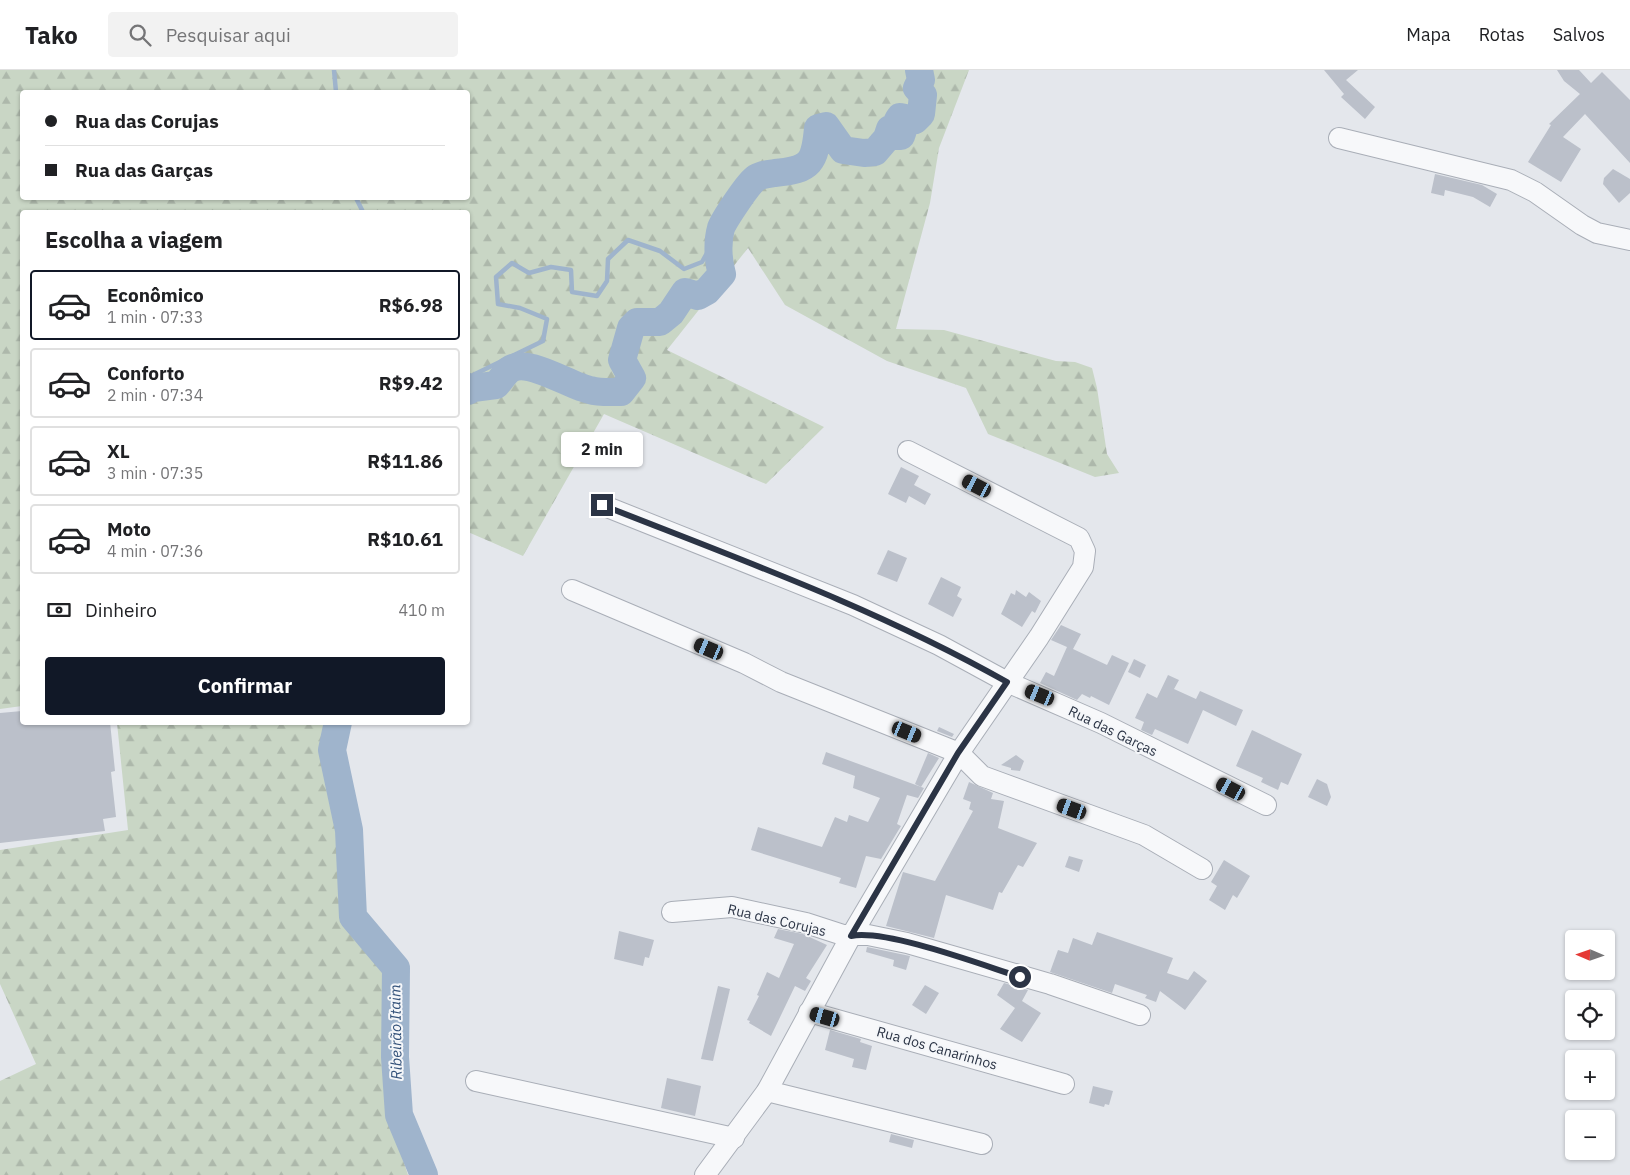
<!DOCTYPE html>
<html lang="pt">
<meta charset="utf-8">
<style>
:root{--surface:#fff;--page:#f2f2f2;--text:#202124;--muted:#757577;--line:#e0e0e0;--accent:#111827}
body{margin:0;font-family:"IBM Plex Sans",sans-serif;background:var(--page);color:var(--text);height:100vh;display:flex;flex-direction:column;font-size:19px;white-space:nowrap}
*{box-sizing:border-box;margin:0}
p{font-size:16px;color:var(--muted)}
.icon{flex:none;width:28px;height:28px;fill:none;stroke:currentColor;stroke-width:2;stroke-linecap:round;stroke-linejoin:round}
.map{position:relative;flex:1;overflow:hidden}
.side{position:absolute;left:20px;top:140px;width:450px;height:515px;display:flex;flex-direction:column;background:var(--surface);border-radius:5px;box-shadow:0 1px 4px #0004}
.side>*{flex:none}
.top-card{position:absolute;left:20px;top:20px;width:450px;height:110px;border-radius:5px;box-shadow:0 1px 4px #0004;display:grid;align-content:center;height:110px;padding:0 25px;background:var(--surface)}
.needle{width:32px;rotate:272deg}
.buttons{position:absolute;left:1565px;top:860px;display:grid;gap:10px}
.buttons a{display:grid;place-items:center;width:50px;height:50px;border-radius:5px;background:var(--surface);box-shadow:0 1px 4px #0004;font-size:25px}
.end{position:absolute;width:22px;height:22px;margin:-11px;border:6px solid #2b3445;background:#fff;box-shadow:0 0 0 2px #fff}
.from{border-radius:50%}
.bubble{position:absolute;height:35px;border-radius:5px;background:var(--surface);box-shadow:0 1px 4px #0004;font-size:16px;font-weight:700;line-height:35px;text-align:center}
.car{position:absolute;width:15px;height:30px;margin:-15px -8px;border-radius:6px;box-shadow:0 0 4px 1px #0007;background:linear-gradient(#222 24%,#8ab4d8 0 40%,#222 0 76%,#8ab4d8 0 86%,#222 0)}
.top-card b{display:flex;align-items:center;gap:18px;height:48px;font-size:19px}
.top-card b+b{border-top:1px solid var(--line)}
.top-card i{width:12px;height:12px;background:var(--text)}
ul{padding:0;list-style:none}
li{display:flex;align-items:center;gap:15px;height:70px;margin:0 10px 8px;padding:0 15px;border:2px solid var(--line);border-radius:5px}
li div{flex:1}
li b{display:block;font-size:19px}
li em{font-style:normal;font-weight:700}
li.active{border-color:var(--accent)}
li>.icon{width:45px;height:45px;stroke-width:1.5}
h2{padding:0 25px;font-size:22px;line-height:60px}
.pay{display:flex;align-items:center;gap:12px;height:55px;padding:0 25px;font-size:19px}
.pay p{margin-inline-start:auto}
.primary-button{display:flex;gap:10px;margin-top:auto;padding:10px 25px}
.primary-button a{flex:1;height:58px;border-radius:5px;background:var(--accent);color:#fff;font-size:20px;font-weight:700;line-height:58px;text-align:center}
header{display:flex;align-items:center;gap:30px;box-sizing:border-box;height:70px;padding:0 25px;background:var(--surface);border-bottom:1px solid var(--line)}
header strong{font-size:24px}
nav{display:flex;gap:28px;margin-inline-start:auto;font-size:18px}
.search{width:350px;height:45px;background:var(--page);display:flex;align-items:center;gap:12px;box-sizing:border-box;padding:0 18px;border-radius:5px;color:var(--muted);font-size:19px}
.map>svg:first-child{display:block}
.forest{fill:url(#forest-firs);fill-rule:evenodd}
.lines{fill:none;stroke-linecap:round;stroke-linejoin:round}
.stream{stroke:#9fb4cc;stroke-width:4.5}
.river{stroke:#9fb4cc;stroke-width:28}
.building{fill:#bbc0ca}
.minor-casing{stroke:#a9aeb7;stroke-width:22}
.minor{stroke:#f7f8fa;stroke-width:20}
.route{stroke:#2b3445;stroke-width:6}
.labels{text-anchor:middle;stroke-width:4;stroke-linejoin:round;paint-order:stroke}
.street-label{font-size:14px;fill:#2b3445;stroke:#f4f6f9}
.water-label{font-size:15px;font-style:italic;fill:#34527a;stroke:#f4f6f9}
</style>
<header>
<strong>Tako</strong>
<div class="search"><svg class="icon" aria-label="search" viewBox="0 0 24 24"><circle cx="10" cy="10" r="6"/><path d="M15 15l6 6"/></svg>Pesquisar aqui</div>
<nav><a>Mapa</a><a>Rotas</a><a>Salvos</a></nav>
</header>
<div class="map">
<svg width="1630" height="1105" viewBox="0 0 1630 1105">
<defs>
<pattern id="forest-firs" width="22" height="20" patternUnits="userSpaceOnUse" patternTransform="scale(1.25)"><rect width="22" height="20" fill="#c9d6c5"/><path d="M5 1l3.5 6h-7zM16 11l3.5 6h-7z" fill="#adb8ab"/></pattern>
</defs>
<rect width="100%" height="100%" fill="#e4e7ec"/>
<!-- forest -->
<g class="forest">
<path d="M 0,0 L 969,0 L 939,78 L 930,133 L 896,259 L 944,260 L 1056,291 L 1075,292 L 1092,298 L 1097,318 L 1107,384 L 1119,403 L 1095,407 L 988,364 L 966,318 L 887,291 L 785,235 L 748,178 L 667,280 L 824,357 L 766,414 L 604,344 L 523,486 L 468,462 L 468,142 L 22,142 L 22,636 L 0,639 ZM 22,22 L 468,22 L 468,128 L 22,128 Z"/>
<path d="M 117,653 L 331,653 L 322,683 L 337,758 L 340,850 L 385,901 L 389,1047 L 408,1105 L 0,1105 L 0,1011 L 36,994 L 0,914 L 0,780 L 128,760 Z"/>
</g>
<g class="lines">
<!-- stream -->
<g class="stream">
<path d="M 334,0 L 336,22"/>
<path d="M 356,128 L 363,142"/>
<path d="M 468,304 L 471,306 L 543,271 L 547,249 L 520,238 L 498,234 L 496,207 L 512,193 L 529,203 L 551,197 L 571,200 L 572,222 L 597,226 L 607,211 L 608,189 L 628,170 L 660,181 L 684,199 L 702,192 L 721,158"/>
</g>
<!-- river -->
<g class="river">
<path d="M 468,321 L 473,318 L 496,315 C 501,310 504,304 509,300 C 527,286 571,317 590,320 C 600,323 611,322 621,322 L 632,308 L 622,290 L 631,258 L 637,252 L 660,252 L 671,243 L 685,222 L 698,226 L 707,221 L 722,204 C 718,191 717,172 721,158 C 724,150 749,112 756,108 C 762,104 769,104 775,103 C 811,100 815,92 818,58 L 826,56 L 843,80 L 864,83 L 875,82 L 887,68 L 890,59 L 897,66 L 901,66 L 903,60 L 898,50 L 900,47 L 915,50 L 921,44 L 923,25 L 917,18 L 921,10 L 919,0"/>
<path d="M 338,652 L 332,680 L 349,760 L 353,847 L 396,898 L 395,987 L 399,1045 L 424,1105"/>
</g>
</g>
<!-- building -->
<g class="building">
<path d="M 1324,0 L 1358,0 L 1346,10 L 1375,37 L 1365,49 L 1341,27 L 1344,24 Z"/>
<path d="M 1557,0 L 1579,0 L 1591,13 L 1602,2 L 1630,30 L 1630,93 L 1585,44 L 1563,67 L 1581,79 L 1561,112 L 1528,92 L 1551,55 L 1549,54 L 1580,24 L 1564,11 Z"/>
<path d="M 1613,99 L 1630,109 L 1630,123 L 1619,133 L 1603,114 L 1604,108 Z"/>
<path d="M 1435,104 L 1482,115 L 1497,124 L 1490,137 L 1473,127 L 1445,120 L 1444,126 L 1431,123 Z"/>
<path d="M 901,397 L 919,406 L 914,415 L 931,424 L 925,435 L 909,426 L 906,433 L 888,424 Z"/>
<path d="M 888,480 L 907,488 L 897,512 L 877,504 Z"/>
<path d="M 941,507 L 961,517 L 957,526 L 962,529 L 953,547 L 928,534 Z"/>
<path d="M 1016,520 L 1026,527 L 1029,522 L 1041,531 L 1035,543 L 1032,541 L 1022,557 L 1001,544 L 1011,523 L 1015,525 Z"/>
<path d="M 1061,555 L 1081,564 L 1073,579 L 1107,595 L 1112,585 L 1129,593 L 1109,635 L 1091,626 L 1090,628 L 1082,624 L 1077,630 L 1040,613 L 1046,602 L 1054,606 L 1067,577 L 1051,570 Z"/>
<path d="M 1134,589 L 1146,595 L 1140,608 L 1128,602 Z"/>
<path d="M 1168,605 L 1179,610 L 1174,619 L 1196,629 L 1200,621 L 1243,640 L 1236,656 L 1203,640 L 1188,674 L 1155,659 L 1152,665 L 1141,660 L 1144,652 L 1135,648 L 1147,623 L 1157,628 Z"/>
<path d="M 22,641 L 22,652 L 110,652 L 115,701 L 111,702 L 116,747 L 103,749 L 105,761 L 0,773 L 0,643 Z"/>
<path d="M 939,657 L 954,664 L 952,667 L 937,661 Z"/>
<path d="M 1252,660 L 1302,684 L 1288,715 L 1281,712 L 1278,720 L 1261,712 L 1263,708 L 1236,696 Z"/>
<path d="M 826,682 L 924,718 L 918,728 L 907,725 L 897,754 L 901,756 L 881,789 L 866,786 L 856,818 L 839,813 L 841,808 L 751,780 L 758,757 L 822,777 L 835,747 L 847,752 L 849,745 L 868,752 L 880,728 L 853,718 L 855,706 L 822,694 Z"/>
<path d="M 928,683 L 939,688 L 921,717 L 915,714 Z"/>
<path d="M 1016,685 L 1024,691 L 1020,701 L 1011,700 L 1011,698 L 1001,695 Z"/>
<path d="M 1317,709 L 1327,714 L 1331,727 L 1327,736 L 1308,727 Z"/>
<path d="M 969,712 L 993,723 L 991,729 L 1004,731 L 998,758 L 1037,773 L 1023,797 L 1018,795 L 1002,823 L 999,822 L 993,840 L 946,825 L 934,868 L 886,856 L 903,802 L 935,811 L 973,741 L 969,739 L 971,732 L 963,729 Z"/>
<path d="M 1069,786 L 1083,790 L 1079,802 L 1065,797 Z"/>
<path d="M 1224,790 L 1250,806 L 1237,828 L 1233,825 L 1225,840 L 1209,830 L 1217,816 L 1211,812 Z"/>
<path d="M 778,859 L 803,864 L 827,875 L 806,908 L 811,911 L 805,921 L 795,916 L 771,966 L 749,953 L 750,951 L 747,950 L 759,926 L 757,925 L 767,902 L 779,908 L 794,874 L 774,868 Z"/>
<path d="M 619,861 L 654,870 L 649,888 L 645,887 L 643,896 L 614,889 Z"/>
<path d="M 1097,862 L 1173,888 L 1167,903 L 1188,910 L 1194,901 L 1207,911 L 1185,940 L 1160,921 L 1156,932 L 1145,928 L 1147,925 L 1115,914 L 1112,923 L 1050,902 L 1058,880 L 1068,883 L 1073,868 L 1092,875 Z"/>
<path d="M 867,877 L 910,886 L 906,900 L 893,896 L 894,890 L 866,882 Z"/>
<path d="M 1004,913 L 1028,920 L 1022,931 L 1041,943 L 1022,972 L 1000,959 L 1015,938 L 997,925 Z"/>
<path d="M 925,915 L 939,923 L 926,944 L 912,935 Z"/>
<path d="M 718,916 L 730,919 L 713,991 L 701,989 Z"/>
<path d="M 830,960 L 861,969 L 860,972 L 872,976 L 866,1000 L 852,997 L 854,989 L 825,980 Z"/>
<path d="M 667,1008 L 701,1016 L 695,1046 L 661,1038 Z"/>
<path d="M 1093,1016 L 1113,1021 L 1109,1035 L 1105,1034 L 1104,1037 L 1089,1033 Z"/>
<path d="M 891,1064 L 914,1070 L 912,1078 L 889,1072 Z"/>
</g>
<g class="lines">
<defs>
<g id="minor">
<path d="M 1339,68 L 1511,110 L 1535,122 L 1582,155 L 1597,163 L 1630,170"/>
<path d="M 602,435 L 853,535 L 939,575 L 1007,612 L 1101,653 L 1266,735"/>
<path d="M 572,520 L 744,593 L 781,612 L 959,683 L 982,706 L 1144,765 L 1202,799"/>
<path d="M 672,842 L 732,837 L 806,853 L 843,865 L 868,865 L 907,873 L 1050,914 L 1140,945"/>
<path d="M 809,942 L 1064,1014"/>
<path d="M 476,1011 L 734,1068"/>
<path d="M 767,1021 L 982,1074"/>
<path d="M 705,1105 L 767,1021 L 851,866 L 959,683 L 1039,567 L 1083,497 L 1085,481 L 1079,468 L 908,381"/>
</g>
</defs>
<!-- minor casing -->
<use href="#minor" class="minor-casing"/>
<!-- minor -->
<use href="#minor" class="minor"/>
</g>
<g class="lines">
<!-- route -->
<path class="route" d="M 602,435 C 739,489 878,539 1007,612 L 958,683 L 851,866 C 887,859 982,895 1020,907"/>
</g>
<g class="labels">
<!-- street labels -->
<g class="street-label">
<text transform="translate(1113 661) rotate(26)" y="5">Rua das Garças</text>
<text transform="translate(777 850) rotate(13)" y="5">Rua das Corujas</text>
<text transform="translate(937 978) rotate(16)" y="5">Rua dos Canarinhos</text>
</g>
<!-- water labels -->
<g class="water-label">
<text transform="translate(396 962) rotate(-91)" y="5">Ribeirão Itaim</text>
</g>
</g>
</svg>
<div class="buttons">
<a><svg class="needle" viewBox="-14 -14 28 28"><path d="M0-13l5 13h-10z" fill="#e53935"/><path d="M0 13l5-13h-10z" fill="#757577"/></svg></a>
<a><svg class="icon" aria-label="locate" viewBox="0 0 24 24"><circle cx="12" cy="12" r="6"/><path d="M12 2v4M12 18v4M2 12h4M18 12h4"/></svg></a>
<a>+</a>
<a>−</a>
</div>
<i class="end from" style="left:1020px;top:907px"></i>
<i class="end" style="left:602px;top:435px"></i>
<div class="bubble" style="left:561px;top:362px;width:82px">2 min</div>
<i class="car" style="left:977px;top:416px;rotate:297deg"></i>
<i class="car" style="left:709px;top:579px;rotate:293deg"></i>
<i class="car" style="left:1040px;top:625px;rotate:292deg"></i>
<i class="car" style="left:907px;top:662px;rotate:112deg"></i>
<i class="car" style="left:1231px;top:719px;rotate:298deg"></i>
<i class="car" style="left:1072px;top:739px;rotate:290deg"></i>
<i class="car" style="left:825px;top:947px;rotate:286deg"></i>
<div class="top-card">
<b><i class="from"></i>Rua das Corujas</b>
<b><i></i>Rua das Garças</b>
</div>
<section class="side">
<h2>Escolha a viagem</h2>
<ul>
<li class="active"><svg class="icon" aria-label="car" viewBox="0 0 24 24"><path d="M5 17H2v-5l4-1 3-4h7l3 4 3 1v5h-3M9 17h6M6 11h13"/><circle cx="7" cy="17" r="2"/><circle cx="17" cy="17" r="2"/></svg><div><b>Econômico</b><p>1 min · 07:33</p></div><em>R$6.98</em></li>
<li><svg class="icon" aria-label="car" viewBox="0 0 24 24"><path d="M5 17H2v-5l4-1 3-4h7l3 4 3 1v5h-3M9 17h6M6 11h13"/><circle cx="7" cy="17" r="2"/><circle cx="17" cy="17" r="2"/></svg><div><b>Conforto</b><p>2 min · 07:34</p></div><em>R$9.42</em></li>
<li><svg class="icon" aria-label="car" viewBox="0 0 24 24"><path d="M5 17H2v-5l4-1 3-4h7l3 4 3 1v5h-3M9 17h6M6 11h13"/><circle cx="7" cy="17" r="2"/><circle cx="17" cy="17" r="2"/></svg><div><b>XL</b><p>3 min · 07:35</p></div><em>R$11.86</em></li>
<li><svg class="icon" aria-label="car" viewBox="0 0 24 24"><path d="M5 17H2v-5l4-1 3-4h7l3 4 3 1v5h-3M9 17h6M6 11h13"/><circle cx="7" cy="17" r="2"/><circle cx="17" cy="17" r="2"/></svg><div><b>Moto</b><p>4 min · 07:36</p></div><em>R$10.61</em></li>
</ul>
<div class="pay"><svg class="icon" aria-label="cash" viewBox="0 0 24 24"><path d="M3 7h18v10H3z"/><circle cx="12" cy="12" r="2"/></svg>Dinheiro<p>410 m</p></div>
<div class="primary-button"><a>Confirmar</a></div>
</section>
</div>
